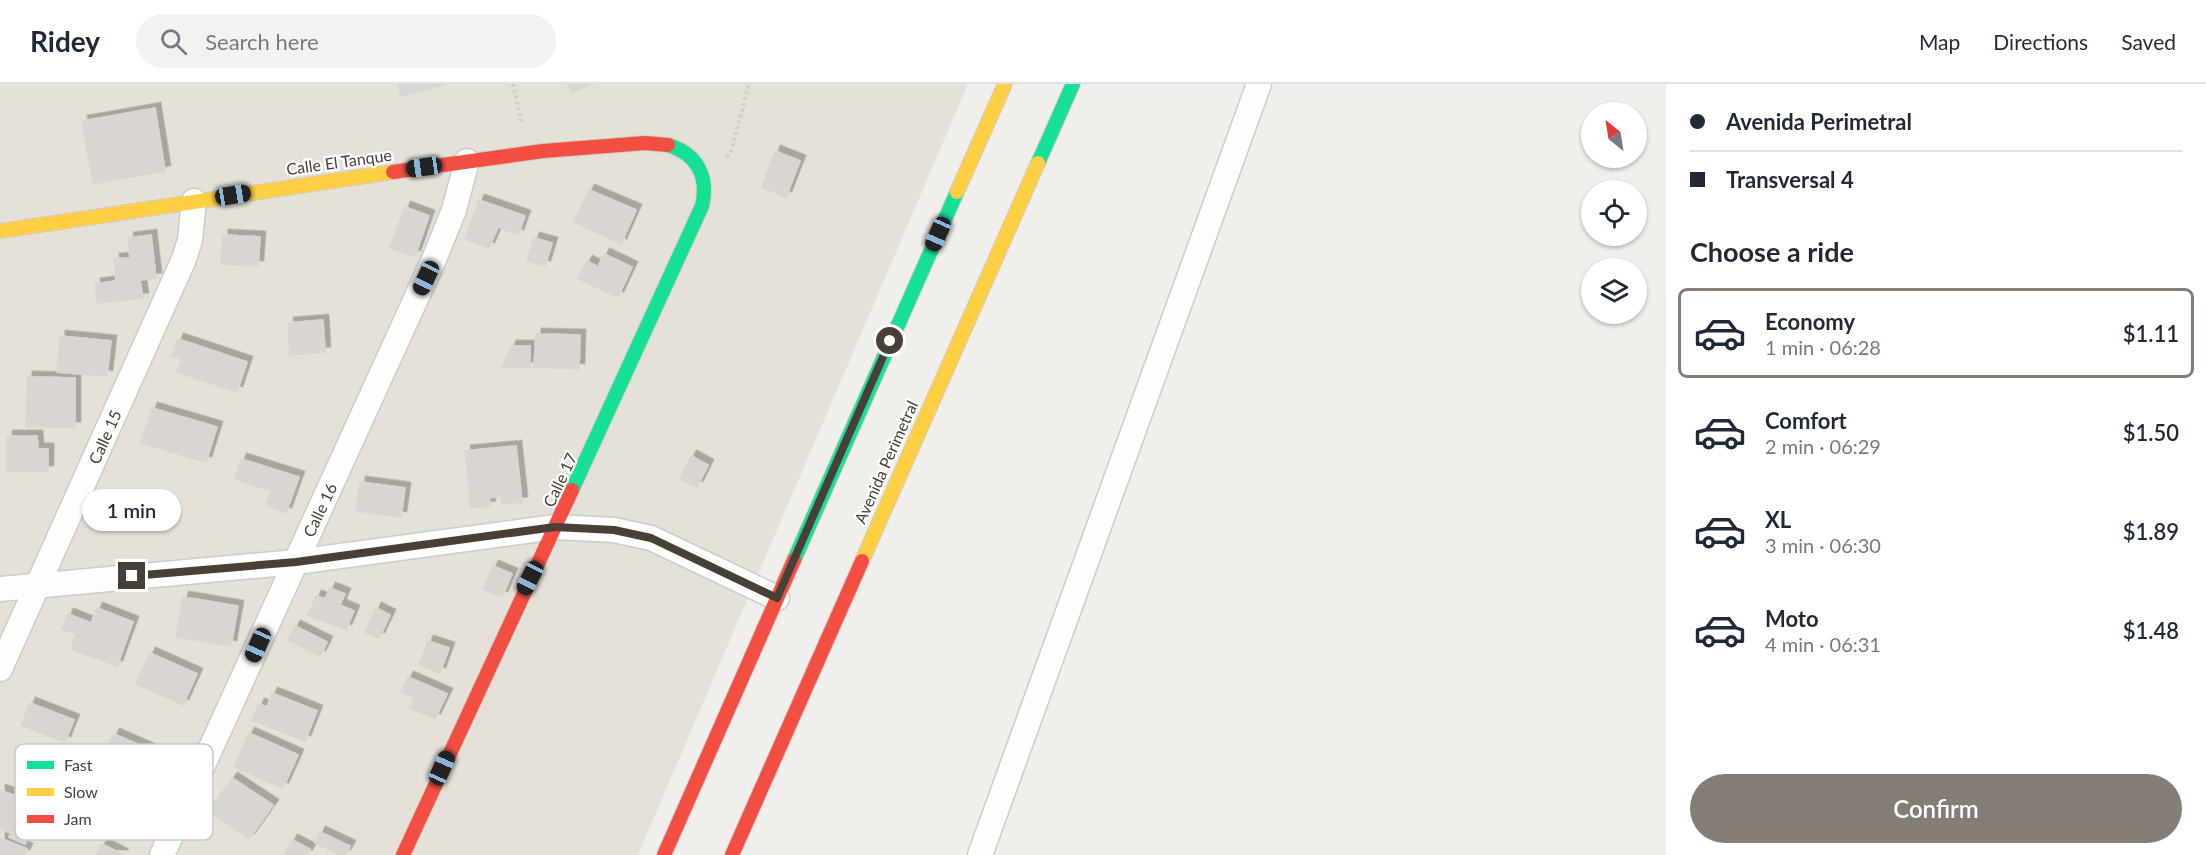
<!DOCTYPE html>
<meta charset="utf-8">
<style>
:root{--surface:#fff;--page:#f2f2f3;--text:#1f2937;--muted:#747a83;--line:#e0e1e3;--accent:#837d76}
body{margin:0;font-family:Lato,sans-serif;background:var(--page);color:var(--text);height:100vh;display:flex;flex-direction:column;font-size:22px;white-space:nowrap}
*{box-sizing:border-box;margin:0}
p{font-size:20px;color:var(--muted)}
.icon{flex:none;width:33px;height:33px;fill:none;stroke:currentColor;stroke-width:2;stroke-linecap:round;stroke-linejoin:round}
.map{position:relative;flex:1;overflow:hidden}
.sheet{display:flex;flex-direction:column;background:var(--surface);width:540px}
.sheet>*{flex:none}
.hud{display:grid;align-content:center;height:132px;padding:0 24px;background:var(--surface)}
.needle{width:39px;rotate:330deg}
.fabs{position:absolute;left:1581px;top:18px;display:grid;gap:12px}
.fabs a{display:grid;place-items:center;width:66px;height:66px;border-radius:50%;background:var(--surface);box-shadow:0 2px 4px #0004;font-size:30px}
.end{position:absolute;width:27px;height:27px;margin:-14px;border:8px solid #484037;background:#fff;box-shadow:0 0 0 3px #fff}
.from{border-radius:50%}
.bubble{position:absolute;height:42px;border-radius:21px;background:var(--surface);box-shadow:0 2px 4px #0004;font-size:20px;font-weight:600;line-height:42px;text-align:center}
.car{position:absolute;width:18px;height:36px;margin:-18px -9px;border-radius:8px;box-shadow:0 0 4px 2px #0007;background:linear-gradient(#222 24%,#8ab4d8 0 40%,#222 0 76%,#8ab4d8 0 86%,#222 0)}
.hud b{display:flex;align-items:center;gap:21px;height:57px;font-size:22px}
.hud b+b{border-top:2px solid var(--line)}
.hud i{width:15px;height:15px;background:var(--text)}
ul{padding:0;list-style:none}
li{display:flex;align-items:center;gap:18px;height:90px;margin:0 12px 9px;padding:0 12px;border:3px solid transparent;border-radius:9px}
li div{flex:1}
li b{display:block;font-size:22px}
li em{font-style:normal;font-weight:600}
li.current{border-color:var(--accent)}
li>.icon{width:54px;height:54px;stroke-width:1.5}
h2{padding:0 24px;font-size:27px;line-height:72px}
.cta{display:flex;gap:12px;margin-top:auto;padding:12px 24px}
.cta a{flex:1;height:69px;border-radius:36px;background:var(--accent);color:#fff;font-size:24px;font-weight:600;line-height:69px;text-align:center}
header{display:flex;align-items:center;gap:36px;box-sizing:border-box;height:84px;padding:0 30px;background:var(--surface);border-bottom:2px solid var(--line)}
header strong{font-size:28px}
nav{display:flex;gap:33px;margin-inline-start:auto;font-size:21px}
.search{width:420px;height:54px;background:var(--page);display:flex;align-items:center;gap:15px;box-sizing:border-box;padding:0 21px;border-radius:33px;color:var(--muted);font-size:22px}
main{display:flex;flex:1;min-height:0}
.map>svg:first-child{display:block}
.residential{fill:#e5e1d8}
.building{fill:#d9d6d2;stroke:#d9d6d1;stroke-width:1.5;filter:url(#shadow)}
.lines{fill:none;stroke-linecap:round;stroke-linejoin:round}
.street-casing{stroke:#cecbc7;stroke-width:27}
.fast-casing{stroke:#d1ccc2;stroke-width:16}
.slow-casing{stroke:#d1ccc2;stroke-width:16}
.jam-casing{stroke:#d1ccc2;stroke-width:16}
.path{stroke:#d1cfca;stroke-width:4;stroke-dasharray:3 3;stroke-linecap:butt}
.street{stroke:#fdfdfc;stroke-width:24}
.fast{stroke:#16e098;stroke-width:14}
.slow{stroke:#ffcf43;stroke-width:14}
.jam{stroke:#f24e42;stroke-width:14}
.route{stroke:#484037;stroke-width:8}
.labels{text-anchor:middle;stroke-width:4.5;stroke-linejoin:round;paint-order:stroke}
.street-label{font-size:16px;fill:#484037;stroke:#fff}
.key{fill:#fff;stroke:#c8c6c3;stroke-width:1.5}
.key-label{font-size:16px;fill:#484037}
</style>
<header>
<strong>Ridey</strong>
<div class="search"><svg class="icon" aria-label="search" viewBox="0 0 24 24"><circle cx="10" cy="10" r="6"/><path d="M15 15l6 6"/></svg>Search here</div>
<nav><a>Map</a><a>Directions</a><a>Saved</a></nav>
</header>
<main>
<div class="map">
<svg width="1666" height="771" viewBox="0 0 1666 771">
<defs>
<filter id="shadow"><feDropShadow dx="5.5" dy="-5.5" stdDeviation="0" flood-color="#0004"/></filter>
</defs>
<rect width="100%" height="100%" fill="#f1efeb"/>
<!-- residential -->
<path class="residential" d="M 0,0 L 968,0 L 638,771 L 0,771 Z"/>
<!-- building -->
<g class="building">
<path d="M 398,0 L 446,0 L 401,12 Z"/>
<path d="M 568,0 L 593,0 L 572,8 Z"/>
<path d="M 155,24 L 165,87 L 93,100 L 82,37 Z"/>
<path d="M 775,67 L 800,77 L 786,113 L 762,103 Z"/>
<path d="M 589,106 L 636,126 L 621,160 L 574,138 Z"/>
<path d="M 479,116 L 525,132 L 518,151 L 498,143 L 489,164 L 465,155 Z"/>
<path d="M 405,123 L 429,132 L 415,172 L 390,164 Z"/>
<path d="M 151,151 L 156,194 L 140,196 L 143,214 L 97,219 L 95,200 L 116,197 L 114,175 L 130,174 L 128,154 Z"/>
<path d="M 223,151 L 260,153 L 258,182 L 221,180 Z"/>
<path d="M 534,154 L 552,159 L 545,182 L 527,177 Z"/>
<path d="M 604,170 L 632,183 L 618,213 L 578,195 L 587,177 L 598,183 Z"/>
<path d="M 323,236 L 325,268 L 290,271 L 288,239 Z"/>
<path d="M 536,250 L 580,251 L 579,285 L 534,283 Z"/>
<path d="M 60,252 L 111,257 L 107,292 L 57,288 Z"/>
<path d="M 178,255 L 247,278 L 237,308 L 177,288 L 182,275 L 172,272 Z"/>
<path d="M 511,262 L 530,262 L 530,283 L 502,284 Z"/>
<path d="M 27,293 L 75,294 L 75,343 L 26,343 Z"/>
<path d="M 152,324 L 217,343 L 206,378 L 141,359 Z"/>
<path d="M 7,352 L 37,352 L 38,365 L 48,365 L 48,387 L 7,387 Z"/>
<path d="M 516,362 L 522,418 L 502,420 L 501,412 L 489,414 L 490,422 L 471,424 L 465,367 Z"/>
<path d="M 691,372 L 708,381 L 697,403 L 680,395 Z"/>
<path d="M 241,375 L 299,393 L 286,429 L 266,421 L 271,407 L 235,395 Z"/>
<path d="M 360,398 L 405,404 L 401,433 L 356,427 Z"/>
<path d="M 493,482 L 512,490 L 502,513 L 483,505 Z"/>
<path d="M 330,504 L 345,510 L 340,521 L 354,527 L 346,546 L 308,531 L 316,512 L 325,515 Z"/>
<path d="M 183,513 L 238,522 L 231,562 L 176,553 Z"/>
<path d="M 97,524 L 133,538 L 117,582 L 71,565 L 76,550 L 62,545 L 68,530 L 91,539 Z"/>
<path d="M 376,524 L 390,531 L 379,554 L 365,548 Z"/>
<path d="M 295,542 L 327,558 L 320,572 L 288,556 Z"/>
<path d="M 428,557 L 449,564 L 440,589 L 419,581 Z"/>
<path d="M 150,569 L 197,590 L 183,621 L 136,600 Z"/>
<path d="M 408,593 L 447,610 L 435,635 L 409,624 L 414,613 L 401,608 Z"/>
<path d="M 272,609 L 317,627 L 305,657 L 252,636 L 259,620 L 267,623 Z"/>
<path d="M 30,619 L 74,636 L 65,658 L 21,641 Z"/>
<path d="M 249,649 L 298,671 L 283,704 L 234,683 Z"/>
<path d="M 114,650 L 187,682 L 171,717 L 98,685 Z"/>
<path d="M 232,694 L 273,721 L 249,755 L 209,727 Z"/>
<path d="M 0,706 L 41,722 L 25,760 L 9,753 L 11,749 L 0,745 Z"/>
<path d="M 320,748 L 350,762 L 345,771 L 340,771 L 315,759 Z"/>
<path d="M 0,754 L 27,765 L 24,771 L 0,771 Z"/>
<path d="M 292,756 L 310,765 L 307,771 L 284,771 Z"/>
<path d="M 102,760 L 123,771 L 96,771 Z"/>
</g>
<g class="lines">
<defs>
<g id="street">
<path d="M 0,505 L 296,478 L 555,443 L 614,446 L 651,454 L 777,514"/>
<path d="M 0,585 L 184,175 L 190,156 L 194,117"/>
<path d="M 162,771 L 435,173 L 454,126 L 467,77"/>
<path d="M 980,771 L 1259,0"/>
</g>
<g id="fast">
<path d="M 1038,79 L 1073,0"/>
<path d="M 572,406 L 702,122 C 709,92 697,70 668,61"/>
<path d="M 794,476 L 957,108"/>
</g>
<g id="slow">
<path d="M 957,108 L 1005,0"/>
<path d="M 0,147 L 393,88"/>
<path d="M 862,477 L 1038,79"/>
</g>
<g id="jam">
<path d="M 393,88 L 543,67 L 645,59 L 668,61"/>
<path d="M 403,771 L 572,406"/>
<path d="M 664,771 L 794,476"/>
<path d="M 732,771 L 862,477"/>
</g>
</defs>
<!-- street casing -->
<use href="#street" class="street-casing"/>
<!-- fast casing -->
<use href="#fast" class="fast-casing"/>
<!-- slow casing -->
<use href="#slow" class="slow-casing"/>
<!-- jam casing -->
<use href="#jam" class="jam-casing"/>
<!-- path -->
<g class="path">
<path d="M 513,0 L 522,39"/>
<path d="M 727,73 L 732,65 L 749,0"/>
</g>
<!-- street -->
<use href="#street" class="street"/>
<!-- fast -->
<use href="#fast" class="fast"/>
<!-- slow -->
<use href="#slow" class="slow"/>
<!-- jam -->
<use href="#jam" class="jam"/>
</g>
<g class="lines">
<!-- route -->
<path class="route" d="M 132,492 L 296,478 L 555,443 L 614,446 L 651,454 L 777,514 L 890,257"/>
</g>
<g class="labels">
<!-- street labels -->
<g class="street-label">
<text transform="translate(339 78) rotate(-8)" y="6">Calle El Tanque</text>
<text transform="translate(105 353) rotate(-66)" y="6">Calle 15</text>
<text transform="translate(886 378) rotate(-66)" y="6">Avenida Perimetral</text>
<text transform="translate(560 396) rotate(-65)" y="6">Calle 17</text>
<text transform="translate(320 426) rotate(-65)" y="6">Calle 16</text>
</g>
</g>
<!-- legend -->
<rect x="15" y="660" width="198" height="96" rx="9" class="key"/>
<rect x="27" y="677" width="27" height="8" fill="#16e098"/>
<rect x="27" y="704" width="27" height="8" fill="#ffcf43"/>
<rect x="27" y="731" width="27" height="8" fill="#f24e42"/>
<g class="key-label">
<text x="64" y="687">Fast</text>
<text x="64" y="714">Slow</text>
<text x="64" y="741">Jam</text>
</g>
</svg>
<div class="fabs">
<a><svg class="needle" viewBox="-14 -14 28 28"><path d="M0-13l5 13h-10z" fill="#e53935"/><path d="M0 13l5-13h-10z" fill="#747a83"/></svg></a>
<a><svg class="icon" aria-label="locate" viewBox="0 0 24 24"><circle cx="12" cy="12" r="6"/><path d="M12 2v4M12 18v4M2 12h4M18 12h4"/></svg></a>
<a><svg class="icon" aria-label="layers" viewBox="0 0 24 24"><path d="M12 4l9 5-9 5-9-5zM3 14l9 5 9-5"/></svg></a>
</div>
<i class="end from" style="left:890px;top:257px"></i>
<i class="end" style="left:132px;top:492px"></i>
<div class="bubble" style="left:82px;top:405px;width:99px">1 min</div>
<i class="car" style="left:424px;top:83px;rotate:262deg"></i>
<i class="car" style="left:233px;top:111px;rotate:81deg"></i>
<i class="car" style="left:938px;top:150px;rotate:204deg"></i>
<i class="car" style="left:426px;top:194px;rotate:205deg"></i>
<i class="car" style="left:530px;top:494px;rotate:207deg"></i>
<i class="car" style="left:258px;top:561px;rotate:204deg"></i>
<i class="car" style="left:442px;top:684px;rotate:24deg"></i>
</div>
<section class="sheet">
<div class="hud">
<b><i class="from"></i>Avenida Perimetral</b>
<b><i></i>Transversal 4</b>
</div>
<h2>Choose a ride</h2>
<ul>
<li class="current"><svg class="icon" aria-label="car" viewBox="0 0 24 24"><path d="M5 17H2v-5l4-1 3-4h7l3 4 3 1v5h-3M9 17h6M6 11h13"/><circle cx="7" cy="17" r="2"/><circle cx="17" cy="17" r="2"/></svg><div><b>Economy</b><p>1 min · 06:28</p></div><em>$1.11</em></li>
<li><svg class="icon" aria-label="car" viewBox="0 0 24 24"><path d="M5 17H2v-5l4-1 3-4h7l3 4 3 1v5h-3M9 17h6M6 11h13"/><circle cx="7" cy="17" r="2"/><circle cx="17" cy="17" r="2"/></svg><div><b>Comfort</b><p>2 min · 06:29</p></div><em>$1.50</em></li>
<li><svg class="icon" aria-label="car" viewBox="0 0 24 24"><path d="M5 17H2v-5l4-1 3-4h7l3 4 3 1v5h-3M9 17h6M6 11h13"/><circle cx="7" cy="17" r="2"/><circle cx="17" cy="17" r="2"/></svg><div><b>XL</b><p>3 min · 06:30</p></div><em>$1.89</em></li>
<li><svg class="icon" aria-label="car" viewBox="0 0 24 24"><path d="M5 17H2v-5l4-1 3-4h7l3 4 3 1v5h-3M9 17h6M6 11h13"/><circle cx="7" cy="17" r="2"/><circle cx="17" cy="17" r="2"/></svg><div><b>Moto</b><p>4 min · 06:31</p></div><em>$1.48</em></li>
</ul>
<div class="cta"><a>Confirm</a></div>
</section>
</main>
